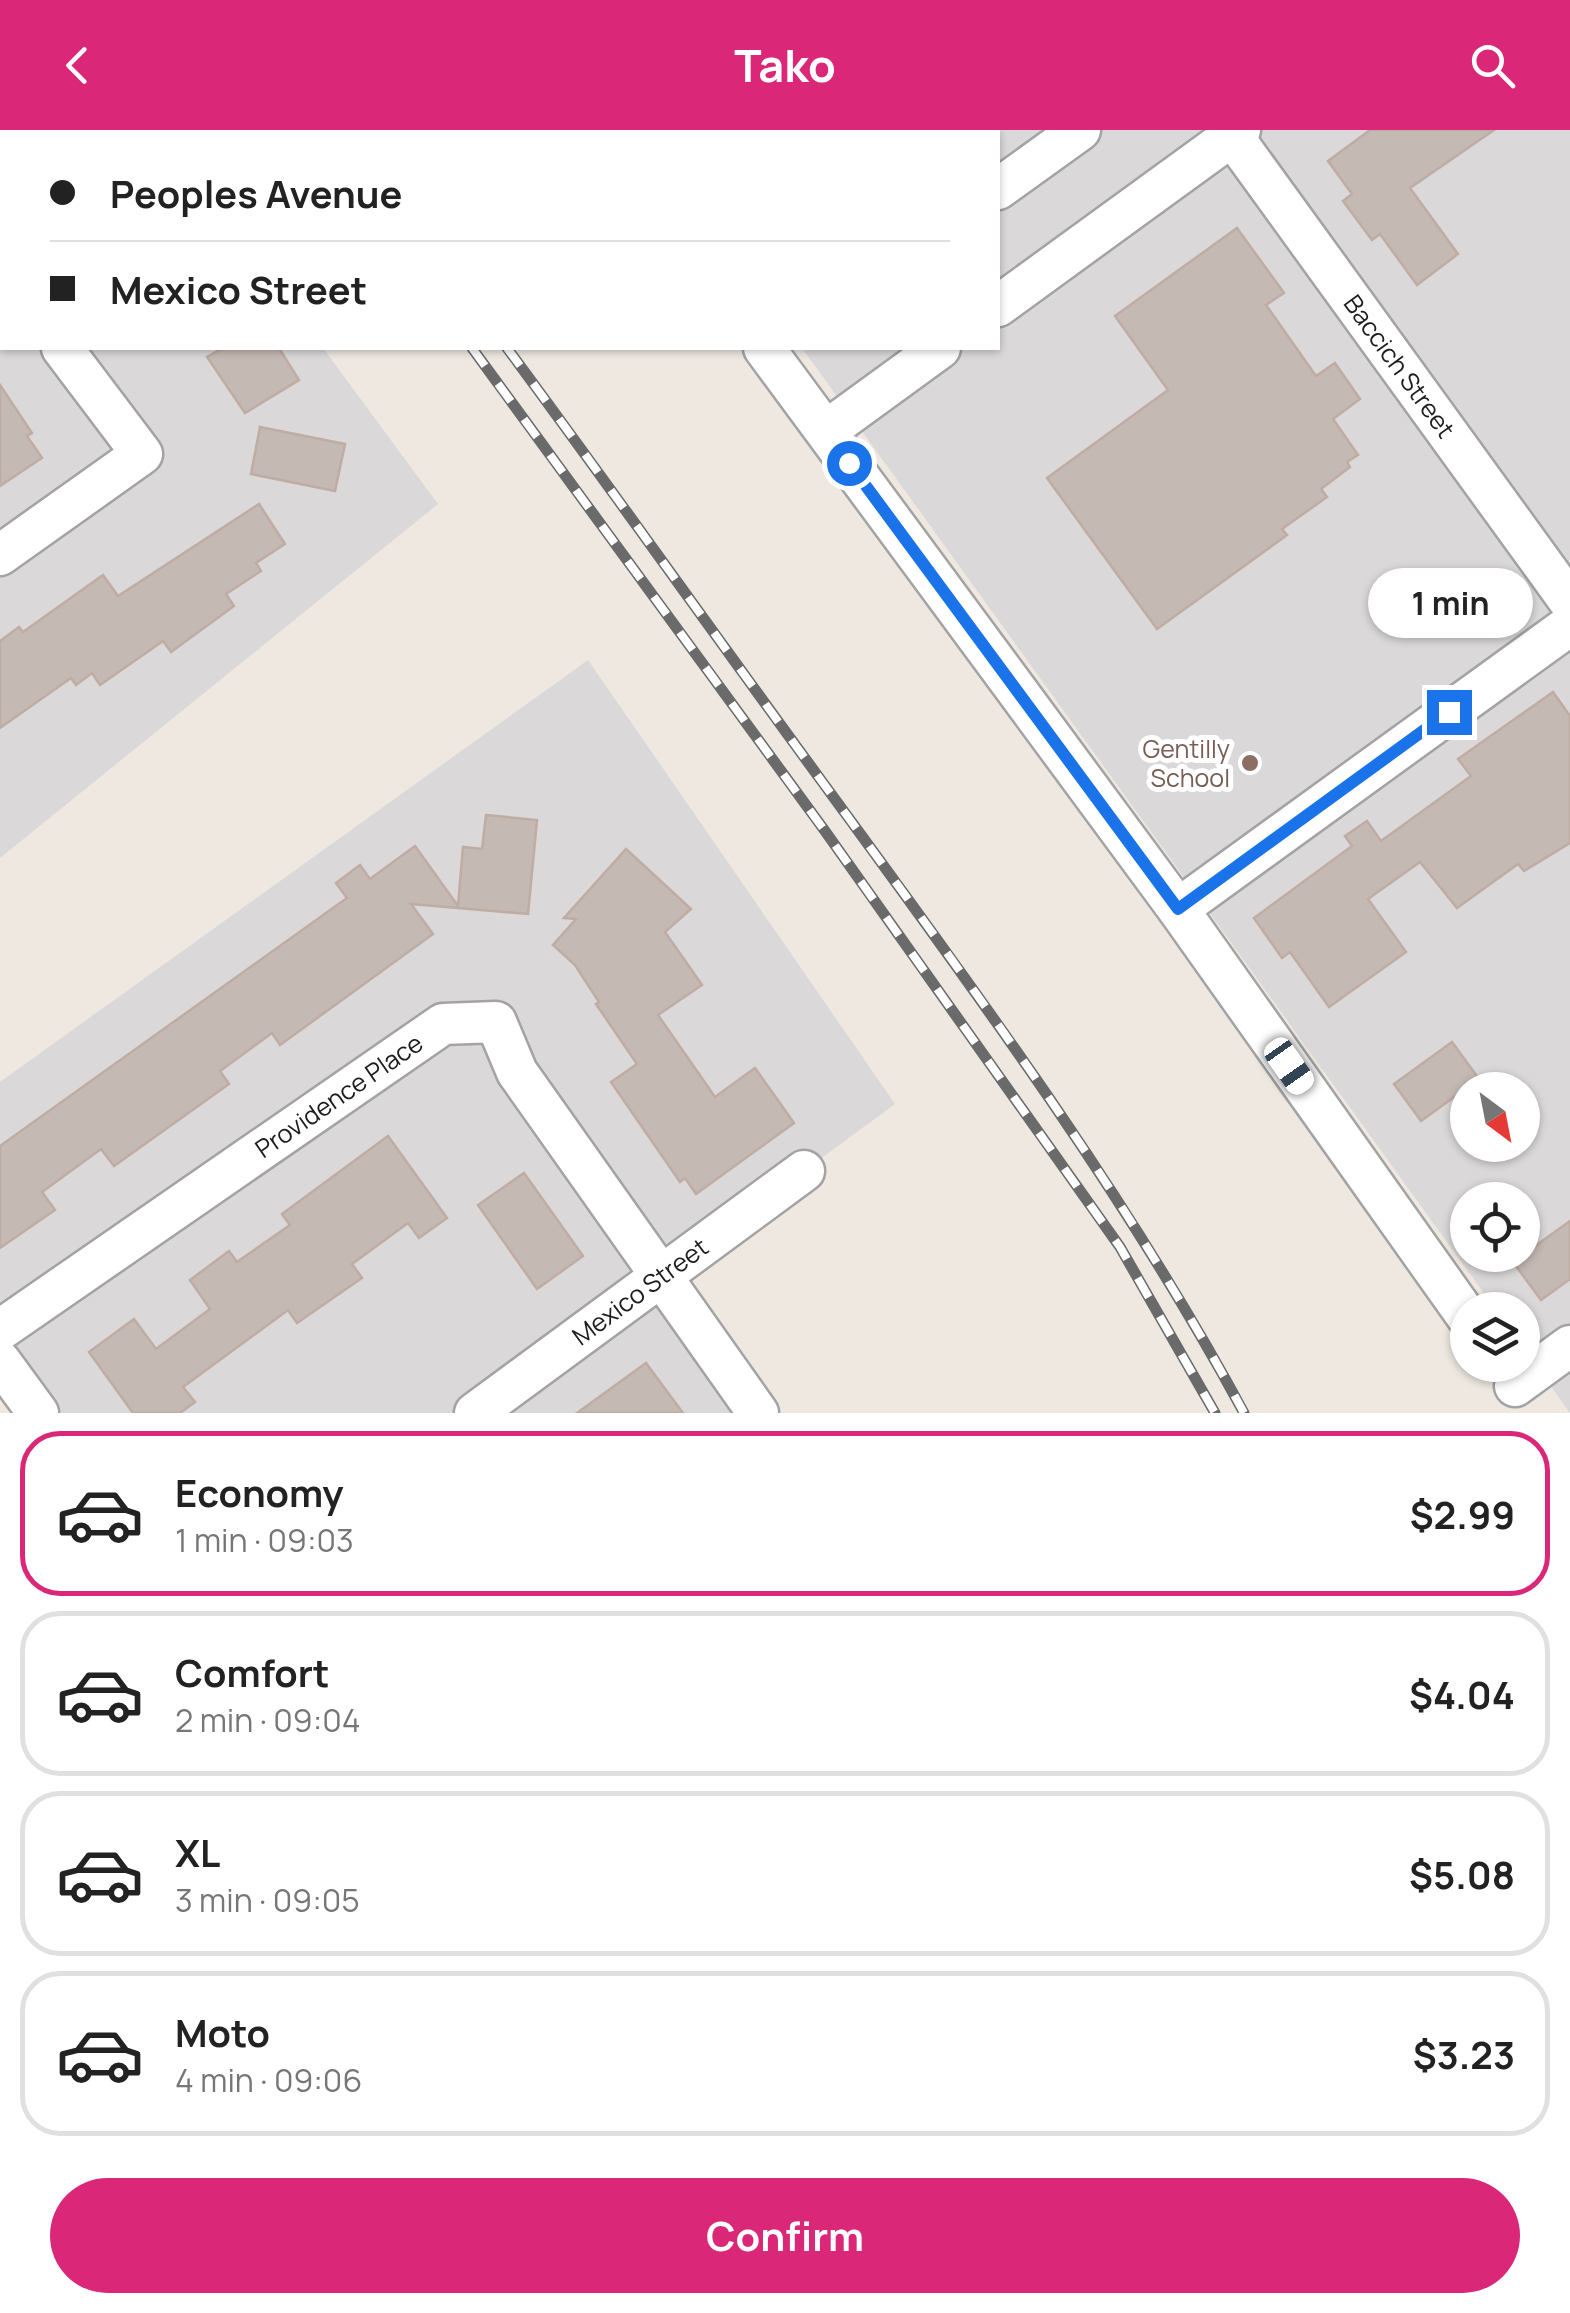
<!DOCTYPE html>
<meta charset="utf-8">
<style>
:root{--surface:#fff;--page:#f2f2f2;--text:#222;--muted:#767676;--line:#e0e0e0;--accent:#db2777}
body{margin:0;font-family:Manrope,sans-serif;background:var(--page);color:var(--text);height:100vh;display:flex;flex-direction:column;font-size:38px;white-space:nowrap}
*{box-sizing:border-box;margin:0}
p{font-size:32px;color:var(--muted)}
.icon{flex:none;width:55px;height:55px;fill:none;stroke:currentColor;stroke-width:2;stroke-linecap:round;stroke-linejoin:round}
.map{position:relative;height:1283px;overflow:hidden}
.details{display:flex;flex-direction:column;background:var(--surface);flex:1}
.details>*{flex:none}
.hud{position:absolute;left:0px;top:0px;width:1000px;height:220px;box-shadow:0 2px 8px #0004;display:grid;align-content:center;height:220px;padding:0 50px;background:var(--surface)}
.needle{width:65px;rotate:148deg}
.controls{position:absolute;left:1450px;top:942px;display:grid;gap:20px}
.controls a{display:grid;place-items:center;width:90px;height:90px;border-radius:50%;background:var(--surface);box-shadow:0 2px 8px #0004;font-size:50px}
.end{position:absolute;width:45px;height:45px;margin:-22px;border:12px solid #1a73e8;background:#fff;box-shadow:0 0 0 5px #fff}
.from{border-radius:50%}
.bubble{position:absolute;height:70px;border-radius:35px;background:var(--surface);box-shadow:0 2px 8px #0004;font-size:32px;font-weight:700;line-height:70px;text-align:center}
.car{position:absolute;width:30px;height:60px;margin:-30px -15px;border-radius:12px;box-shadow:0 0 8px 2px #0007;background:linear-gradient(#fff 24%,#345 0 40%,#fff 0 76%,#345 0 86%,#fff 0)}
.hud b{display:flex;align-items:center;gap:35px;height:95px;font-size:38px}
.hud b+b{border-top:2px solid var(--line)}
.hud i{width:25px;height:25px;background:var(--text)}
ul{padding:18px 0 0;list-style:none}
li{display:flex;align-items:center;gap:30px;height:165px;margin:0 20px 15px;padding:0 30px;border:5px solid var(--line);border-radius:40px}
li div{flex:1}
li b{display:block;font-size:38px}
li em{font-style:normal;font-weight:700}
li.current{border-color:var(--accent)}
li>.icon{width:90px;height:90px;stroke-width:1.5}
.action{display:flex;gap:20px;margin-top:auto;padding:20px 50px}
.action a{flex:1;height:115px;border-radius:60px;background:var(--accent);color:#fff;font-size:40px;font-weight:700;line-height:115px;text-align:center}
header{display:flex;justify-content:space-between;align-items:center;height:130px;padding:0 50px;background:var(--accent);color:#fff;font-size:45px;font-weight:700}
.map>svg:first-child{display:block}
.residential{fill:#dad8d9;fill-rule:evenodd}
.building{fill:#c5b9b4;stroke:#bfaca3;stroke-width:2.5}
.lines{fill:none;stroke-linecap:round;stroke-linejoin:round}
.minor-casing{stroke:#a3a3a3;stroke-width:45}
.minor{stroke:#fff;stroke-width:40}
.rail-casing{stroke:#6a6a6a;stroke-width:11}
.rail{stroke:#fff;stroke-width:8;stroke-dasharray:22;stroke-linecap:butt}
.route{stroke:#1a73e8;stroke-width:12}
.education-dot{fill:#8d6e63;stroke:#fff;stroke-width:4}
.labels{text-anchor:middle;stroke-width:10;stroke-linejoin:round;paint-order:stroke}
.street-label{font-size:25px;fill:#1c1c1c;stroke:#fff}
.education-label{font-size:25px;fill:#785e54;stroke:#fff;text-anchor:end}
</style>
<header><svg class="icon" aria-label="back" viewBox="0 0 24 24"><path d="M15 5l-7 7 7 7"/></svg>Tako<svg class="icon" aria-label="search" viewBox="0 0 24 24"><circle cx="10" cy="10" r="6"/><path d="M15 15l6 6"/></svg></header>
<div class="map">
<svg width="1570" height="1283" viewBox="0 0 1570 1283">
<rect width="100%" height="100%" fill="#eee8e1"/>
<!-- residential -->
<g class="residential">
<path d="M 0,0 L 166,2 L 2,2 L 2,218 L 323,218 L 438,374 L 0,728 Z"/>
<path d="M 645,0 L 1570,0 L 1570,1283 L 1523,1217 L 1522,1180 L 1496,1180 L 802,218 L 998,218 L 998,2 ZM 1468,960 L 1522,960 L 1522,1015 L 1468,1015 ZM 1468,1070 L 1522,1070 L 1522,1125 L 1468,1125 Z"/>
<path d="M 588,530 L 895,974 L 661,1146 L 756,1283 L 38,1283 L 0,1231 L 0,952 Z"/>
</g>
<!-- building -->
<g class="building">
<path d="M 1370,0 L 1494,0 L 1410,58 L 1458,124 L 1417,155 L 1380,104 L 1372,110 L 1343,71 L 1352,64 L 1328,31 Z"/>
<path d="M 1237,98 L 1284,163 L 1266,175 L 1316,246 L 1335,233 L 1360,269 L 1333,289 L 1358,325 L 1347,332 L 1350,337 L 1321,359 L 1327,367 L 1282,399 L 1287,405 L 1157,499 L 1047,348 L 1168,260 L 1115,186 Z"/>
<path d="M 223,218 L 279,218 L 299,250 L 245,283 L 207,227 Z"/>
<path d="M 0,255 L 32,303 L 27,306 L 42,328 L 0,356 Z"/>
<path d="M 260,297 L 345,314 L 335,361 L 251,344 Z"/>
<path d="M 259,374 L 285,414 L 256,433 L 261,441 L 226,464 L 234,476 L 171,522 L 163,511 L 100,555 L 92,543 L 76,555 L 71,548 L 0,598 L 0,511 L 19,497 L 23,502 L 103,445 L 118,466 Z"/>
<path d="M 1553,562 L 1570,586 L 1570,713 L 1524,741 L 1518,734 L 1457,778 L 1420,732 L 1368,769 L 1406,822 L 1329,877 L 1290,822 L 1282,828 L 1254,788 L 1352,716 L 1345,706 L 1367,691 L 1381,711 L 1471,646 L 1458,629 Z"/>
<path d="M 486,685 L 537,690 L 528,784 L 411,774 L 433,804 L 280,915 L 272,903 L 220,941 L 229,954 L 114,1036 L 101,1019 L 42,1062 L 55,1080 L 0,1118 L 0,1016 L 347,768 L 336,753 L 360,735 L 370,749 L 415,716 L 458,776 L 463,717 L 482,719 Z"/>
<path d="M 626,719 L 691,779 L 665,802 L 702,855 L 658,885 L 715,967 L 755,938 L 794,993 L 696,1064 L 685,1048 L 680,1052 L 611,952 L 637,934 L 596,874 L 599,872 L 575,835 L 553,815 L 576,789 L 564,788 Z"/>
<path d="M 1452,912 L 1479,949 L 1421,991 L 1394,954 Z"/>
<path d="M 388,1006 L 447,1088 L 419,1108 L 408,1093 L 352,1134 L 362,1148 L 297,1193 L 288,1180 L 183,1257 L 195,1272 L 180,1283 L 133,1283 L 89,1222 L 134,1189 L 156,1219 L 210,1179 L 190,1150 L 229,1121 L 237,1132 L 290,1095 L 282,1084 Z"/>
<path d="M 524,1043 L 583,1126 L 537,1159 L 478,1075 Z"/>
<path d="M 1570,1091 L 1570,1149 L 1541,1170 L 1513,1132 Z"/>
<path d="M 646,1233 L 683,1283 L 577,1283 Z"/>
</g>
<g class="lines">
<defs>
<g id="minor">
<path d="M 606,0 L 608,2"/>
<path id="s1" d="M 1228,0 L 1570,472"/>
<path d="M 998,59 L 1080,0"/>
<path d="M 0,135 L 2,138"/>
<path d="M 998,176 L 1240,0"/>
<path d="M 764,218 L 1178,779 L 1468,1188"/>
<path d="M 826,301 L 940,218"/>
<path d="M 0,425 L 142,324 L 62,218"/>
<path d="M 1178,779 L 1570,495"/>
<path id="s2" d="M 0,1200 L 443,894 L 496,892 L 517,942 L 758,1283"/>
<path d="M 0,1231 L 38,1283"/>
<path d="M 1515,1256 L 1570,1216"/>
<path id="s3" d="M 475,1283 L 804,1041"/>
</g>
</defs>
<!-- minor casing -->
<use href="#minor" class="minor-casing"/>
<!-- minor -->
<use href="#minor" class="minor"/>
<defs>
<g id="rail">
<path d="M 313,0 L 315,2"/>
<path d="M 347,0 L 349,2"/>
<path d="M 472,218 L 825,701 L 1120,1117 L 1215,1283"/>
<path d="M 507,218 C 618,368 726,521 837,672 C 981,869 1128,1068 1244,1283"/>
</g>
</defs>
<!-- rail casing -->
<use href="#rail" class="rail-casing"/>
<!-- rail -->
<use href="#rail" class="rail"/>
</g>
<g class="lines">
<!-- route -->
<path class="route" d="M 849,333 L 1178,779 L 1449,582"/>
</g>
<!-- markers -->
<circle class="education-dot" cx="1250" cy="633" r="10"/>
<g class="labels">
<!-- street labels -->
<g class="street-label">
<text dy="9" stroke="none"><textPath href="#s1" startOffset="292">Baccich Street</textPath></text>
<text dy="9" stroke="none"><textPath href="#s2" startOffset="412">Providence Place</textPath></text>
<text dy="9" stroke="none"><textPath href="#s3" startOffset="205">Mexico Street</textPath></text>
</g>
<!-- education labels -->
<g class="education-label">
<text x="1230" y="628">Gentilly<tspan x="1230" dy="29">School</tspan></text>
</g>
</g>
</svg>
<div class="controls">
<a><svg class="needle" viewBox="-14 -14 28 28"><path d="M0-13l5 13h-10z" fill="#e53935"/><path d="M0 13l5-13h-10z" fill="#767676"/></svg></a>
<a><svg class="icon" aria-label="locate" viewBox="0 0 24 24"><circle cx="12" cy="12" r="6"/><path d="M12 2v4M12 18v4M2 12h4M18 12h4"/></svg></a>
<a><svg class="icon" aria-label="layers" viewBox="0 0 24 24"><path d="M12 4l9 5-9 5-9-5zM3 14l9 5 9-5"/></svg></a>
</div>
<i class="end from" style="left:849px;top:333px"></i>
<i class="end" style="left:1449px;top:582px"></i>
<div class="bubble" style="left:1368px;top:438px;width:165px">1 min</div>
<i class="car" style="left:1289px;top:936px;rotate:145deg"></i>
<div class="hud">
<b><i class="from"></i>Peoples Avenue</b>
<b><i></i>Mexico Street</b>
</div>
</div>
<section class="details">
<ul>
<li class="current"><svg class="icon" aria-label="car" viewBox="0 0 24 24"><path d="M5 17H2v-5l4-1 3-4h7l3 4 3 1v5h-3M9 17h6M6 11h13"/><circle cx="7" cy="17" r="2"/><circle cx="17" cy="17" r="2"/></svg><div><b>Economy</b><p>1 min · 09:03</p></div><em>$2.99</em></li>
<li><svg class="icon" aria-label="car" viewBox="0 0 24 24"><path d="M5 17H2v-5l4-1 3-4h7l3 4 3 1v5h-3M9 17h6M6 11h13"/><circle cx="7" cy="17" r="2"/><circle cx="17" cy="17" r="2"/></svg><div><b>Comfort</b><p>2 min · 09:04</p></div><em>$4.04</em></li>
<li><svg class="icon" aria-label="car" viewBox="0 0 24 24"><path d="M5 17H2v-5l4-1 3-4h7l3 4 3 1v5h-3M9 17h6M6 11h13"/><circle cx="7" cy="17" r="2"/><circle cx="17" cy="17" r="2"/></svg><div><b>XL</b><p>3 min · 09:05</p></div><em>$5.08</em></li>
<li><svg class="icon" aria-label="car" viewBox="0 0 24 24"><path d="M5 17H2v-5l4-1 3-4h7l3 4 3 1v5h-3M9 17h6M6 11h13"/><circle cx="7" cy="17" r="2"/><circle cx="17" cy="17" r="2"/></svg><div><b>Moto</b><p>4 min · 09:06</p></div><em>$3.23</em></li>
</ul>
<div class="action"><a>Confirm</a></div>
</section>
